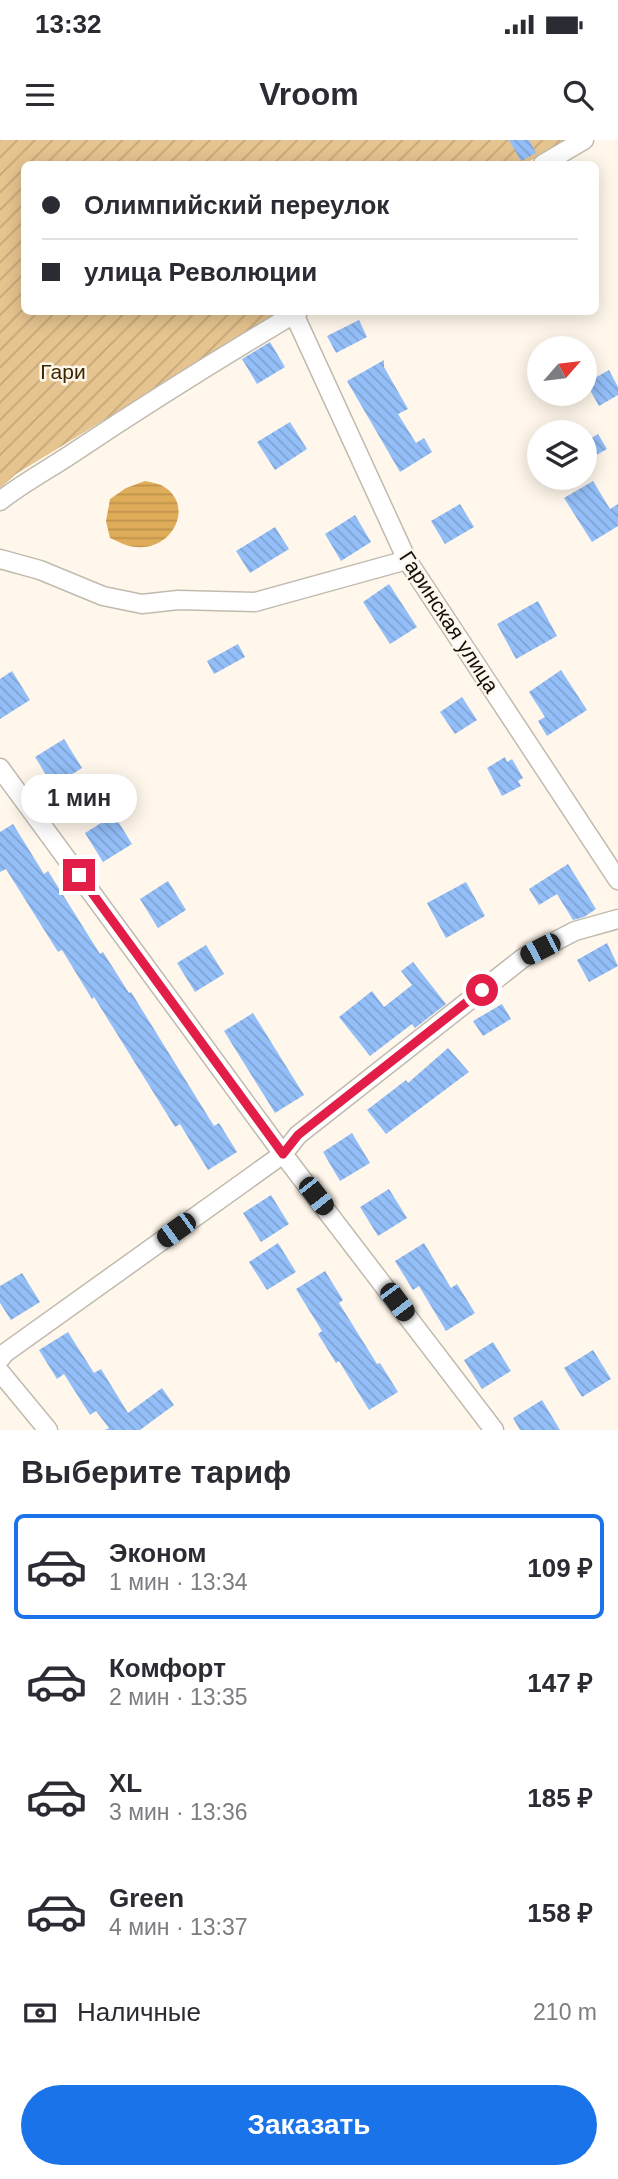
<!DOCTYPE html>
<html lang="ru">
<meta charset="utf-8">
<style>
:root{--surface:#fff;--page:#f7f7f7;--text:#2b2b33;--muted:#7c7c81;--line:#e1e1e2;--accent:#1a73e8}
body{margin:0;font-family:Helvetica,sans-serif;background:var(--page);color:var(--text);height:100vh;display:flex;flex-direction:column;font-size:26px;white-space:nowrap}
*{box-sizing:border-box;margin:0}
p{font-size:23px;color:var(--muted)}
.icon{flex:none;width:38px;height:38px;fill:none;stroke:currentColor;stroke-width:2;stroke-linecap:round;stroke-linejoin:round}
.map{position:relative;height:1290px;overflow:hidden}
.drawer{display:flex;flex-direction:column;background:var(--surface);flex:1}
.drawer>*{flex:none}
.top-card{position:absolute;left:21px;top:21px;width:578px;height:154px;border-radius:10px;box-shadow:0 4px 18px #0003;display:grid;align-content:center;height:154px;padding:0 21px;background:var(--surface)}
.needle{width:46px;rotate:62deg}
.fabs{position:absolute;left:527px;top:196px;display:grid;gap:14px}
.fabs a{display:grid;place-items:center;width:70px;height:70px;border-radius:50%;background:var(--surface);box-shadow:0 4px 18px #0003;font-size:35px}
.end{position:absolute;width:32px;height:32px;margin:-16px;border:9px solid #e11d48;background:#fff;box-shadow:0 0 0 4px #fff}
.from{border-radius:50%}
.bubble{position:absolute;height:49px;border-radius:24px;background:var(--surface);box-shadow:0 4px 18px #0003;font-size:23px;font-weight:700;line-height:49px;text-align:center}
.car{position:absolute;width:21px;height:42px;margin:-21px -10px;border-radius:9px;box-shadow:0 0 5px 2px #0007;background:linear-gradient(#222 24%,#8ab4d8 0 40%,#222 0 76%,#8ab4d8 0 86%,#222 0)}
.top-card b{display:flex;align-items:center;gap:24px;height:66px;font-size:26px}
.top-card b+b{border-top:2px solid var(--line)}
.top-card i{width:18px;height:18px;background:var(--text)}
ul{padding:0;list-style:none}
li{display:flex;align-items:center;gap:21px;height:105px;margin:0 14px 10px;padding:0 7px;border:4px solid transparent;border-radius:10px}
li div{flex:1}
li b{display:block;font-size:26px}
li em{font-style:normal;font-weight:700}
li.on{border-color:var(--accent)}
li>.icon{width:63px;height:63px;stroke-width:1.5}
h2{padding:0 21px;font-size:32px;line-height:84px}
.pay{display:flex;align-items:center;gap:18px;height:77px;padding:0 21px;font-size:26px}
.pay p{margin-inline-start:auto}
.button{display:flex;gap:14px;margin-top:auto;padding:14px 21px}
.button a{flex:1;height:80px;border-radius:42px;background:var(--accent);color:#fff;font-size:28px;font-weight:700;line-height:80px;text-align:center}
.status{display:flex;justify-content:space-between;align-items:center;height:49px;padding:0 35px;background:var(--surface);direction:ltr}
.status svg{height:19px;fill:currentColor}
header{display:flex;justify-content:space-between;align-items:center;height:91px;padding:0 21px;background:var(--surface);font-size:32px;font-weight:700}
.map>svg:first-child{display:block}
.garden{fill:url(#garden-furrows)}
.water{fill:url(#water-rules)}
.building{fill:url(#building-back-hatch)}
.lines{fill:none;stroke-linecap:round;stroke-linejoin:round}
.street-casing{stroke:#c1baaf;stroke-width:21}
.street{stroke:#fff;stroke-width:18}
.route{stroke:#e11d48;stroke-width:9}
.labels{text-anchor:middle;stroke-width:5;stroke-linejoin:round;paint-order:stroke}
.park-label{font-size:21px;fill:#3b2701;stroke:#fff7eb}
.street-label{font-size:21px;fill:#110f0b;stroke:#fff7eb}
</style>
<div class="status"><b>13:32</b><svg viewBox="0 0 49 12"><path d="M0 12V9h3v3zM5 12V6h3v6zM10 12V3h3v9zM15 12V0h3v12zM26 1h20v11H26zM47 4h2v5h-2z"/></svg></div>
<header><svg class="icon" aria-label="menu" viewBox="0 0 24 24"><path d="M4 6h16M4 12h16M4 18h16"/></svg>Vroom<svg class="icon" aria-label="search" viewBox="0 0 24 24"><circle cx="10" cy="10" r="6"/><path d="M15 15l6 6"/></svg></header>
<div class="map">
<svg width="618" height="1290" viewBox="0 0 618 1290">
<defs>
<pattern id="garden-furrows" width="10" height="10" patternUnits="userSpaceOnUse" patternTransform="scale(1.75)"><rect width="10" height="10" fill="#e6c48f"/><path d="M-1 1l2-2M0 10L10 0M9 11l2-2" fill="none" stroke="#c4a77a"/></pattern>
<pattern id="water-rules" width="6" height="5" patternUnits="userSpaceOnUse" patternTransform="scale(1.75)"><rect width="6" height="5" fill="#dfac59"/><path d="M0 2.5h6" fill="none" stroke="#be934c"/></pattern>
<pattern id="building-back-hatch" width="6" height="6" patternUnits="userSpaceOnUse" patternTransform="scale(1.75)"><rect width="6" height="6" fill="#93bef8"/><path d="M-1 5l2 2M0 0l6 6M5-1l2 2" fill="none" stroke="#7ea2d3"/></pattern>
</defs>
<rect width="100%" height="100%" fill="#fff7eb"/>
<!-- garden -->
<path class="garden" d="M 0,0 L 566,0 L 525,24 L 24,24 L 24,172 L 281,172 L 16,334 L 0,348 Z"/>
<!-- water -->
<path class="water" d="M 145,341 C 150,342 156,343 161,345 C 196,363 174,411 136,407 C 127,407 118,401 110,398 L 106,381 L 110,359 L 126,348 Z"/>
<!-- building -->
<g class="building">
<path d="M 509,0 L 529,0 L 536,13 L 521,21 Z"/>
<path d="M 359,180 L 367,197 L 336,213 L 327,196 Z"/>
<path d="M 270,202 L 285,227 L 257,244 L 242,219 Z"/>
<path d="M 384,220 L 384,227 L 408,269 L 398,274 L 416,303 L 424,298 L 432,312 L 400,332 L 347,241 Z"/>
<path d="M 609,230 L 618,247 L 618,255 L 599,266 L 586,243 Z"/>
<path d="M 290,282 L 307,309 L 275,330 L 257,302 Z"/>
<path d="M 598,294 L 607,309 L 584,322 L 584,302 Z"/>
<path d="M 593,341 L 610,369 L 618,364 L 618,386 L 592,402 L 564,358 Z"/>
<path d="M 460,364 L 474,387 L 445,404 L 431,381 Z"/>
<path d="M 355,375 L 371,402 L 341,421 L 325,394 Z"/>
<path d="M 275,387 L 289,409 L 250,433 L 236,411 Z"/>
<path d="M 389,444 L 417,487 L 390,504 L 363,462 Z"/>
<path d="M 538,461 L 557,496 L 516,519 L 497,484 Z"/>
<path d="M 238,504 L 245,517 L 214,534 L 207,521 Z"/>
<path d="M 561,530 L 587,570 L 547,596 L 538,581 L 545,577 L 529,552 Z"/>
<path d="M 12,531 L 30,560 L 0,579 L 0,539 Z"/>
<path d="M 462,557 L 477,580 L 455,594 L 440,572 Z"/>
<path d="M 64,599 L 82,628 L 53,646 L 35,617 Z"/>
<path d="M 505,617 L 507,622 L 512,619 L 523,638 L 518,641 L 521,646 L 502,656 L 487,628 Z"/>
<path d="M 114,675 L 132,704 L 103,722 L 85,693 Z"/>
<path d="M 13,684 L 44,734 L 48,731 L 100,814 L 103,812 L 129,853 L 131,852 L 214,986 L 219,983 L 237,1012 L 208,1030 L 180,984 L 175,987 L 94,857 L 92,859 L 62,810 L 58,812 L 6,729 L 0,732 L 0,692 Z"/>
<path d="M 568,724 L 596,769 L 584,777 L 573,780 L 557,754 L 539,765 L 529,749 Z"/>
<path d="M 168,741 L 186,770 L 158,788 L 140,759 Z"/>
<path d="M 466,742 L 485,776 L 446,798 L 427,763 Z"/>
<path d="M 607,803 L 618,826 L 589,842 L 577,820 Z"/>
<path d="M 206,805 L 224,834 L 195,852 L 177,823 Z"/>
<path d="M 413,822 L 446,864 L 415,888 L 412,884 L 370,916 L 339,877 L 372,851 L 384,867 L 412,845 L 401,831 Z"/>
<path d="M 502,864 L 511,879 L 483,896 L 473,881 Z"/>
<path d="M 253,873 L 304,955 L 275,973 L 224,891 Z"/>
<path d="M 448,908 L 469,932 L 386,994 L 367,970 L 406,940 L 408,943 Z"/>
<path d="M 352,993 L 370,1023 L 340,1041 L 323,1012 Z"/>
<path d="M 389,1049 L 407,1078 L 378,1096 L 360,1067 Z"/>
<path d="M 271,1055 L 289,1084 L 261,1102 L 243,1073 Z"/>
<path d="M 278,1103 L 296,1132 L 267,1150 L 249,1122 Z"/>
<path d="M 424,1103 L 451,1148 L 457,1144 L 475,1173 L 446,1191 L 419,1146 L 413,1150 L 395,1121 Z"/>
<path d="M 325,1131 L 343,1160 L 339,1163 L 377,1224 L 380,1223 L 398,1252 L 369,1270 L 339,1221 L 336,1223 L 318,1194 L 322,1191 L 296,1149 Z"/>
<path d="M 22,1133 L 40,1162 L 11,1180 L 0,1163 L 0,1146 Z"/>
<path d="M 68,1192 L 94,1233 L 101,1229 L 128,1273 L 162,1248 L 174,1265 L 140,1290 L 105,1290 L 109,1288 L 96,1271 L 90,1275 L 64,1234 L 57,1239 L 39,1210 Z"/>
<path d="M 493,1202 L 511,1231 L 482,1249 L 464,1220 Z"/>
<path d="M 593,1210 L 611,1239 L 582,1257 L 564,1228 Z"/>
<path d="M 542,1260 L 560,1290 L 520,1290 L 513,1278 Z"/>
</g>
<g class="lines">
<defs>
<g id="street">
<path d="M 543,24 L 584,0"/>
<path d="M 298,172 L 294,174 L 407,420 L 618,740"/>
<path d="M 0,361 C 24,342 51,328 76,311 C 148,263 220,218 294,174"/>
<path d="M 0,419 L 40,430 L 103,456 L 142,464 L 178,460 L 255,462 L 407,420"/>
<path d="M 0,628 L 283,1014 L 494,1290"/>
<path d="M 0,1219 L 5,1213 L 283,1014 L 298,995 L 523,818 L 575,791 L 618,779"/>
<path d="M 0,1232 L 48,1290"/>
</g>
</defs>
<!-- street casing -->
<use href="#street" class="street-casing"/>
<!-- street -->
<use href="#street" class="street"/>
</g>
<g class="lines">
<!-- route -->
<path class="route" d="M 79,735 L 283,1014 L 298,995 L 482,850"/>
</g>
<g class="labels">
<!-- park labels -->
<g class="park-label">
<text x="63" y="239">Гари</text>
</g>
<!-- street labels -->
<g class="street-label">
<text transform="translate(449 482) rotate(57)" y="7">Гаринская улица</text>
</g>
</g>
</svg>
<div class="fabs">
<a><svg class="needle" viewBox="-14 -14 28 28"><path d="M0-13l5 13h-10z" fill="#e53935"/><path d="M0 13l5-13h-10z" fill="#7c7c81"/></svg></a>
<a><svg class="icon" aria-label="layers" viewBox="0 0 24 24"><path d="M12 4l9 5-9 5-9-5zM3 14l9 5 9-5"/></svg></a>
</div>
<i class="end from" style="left:482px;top:850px"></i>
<i class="end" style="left:79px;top:735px"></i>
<div class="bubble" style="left:21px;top:634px;width:116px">1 мин</div>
<i class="car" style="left:540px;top:809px;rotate:243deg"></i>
<i class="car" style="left:316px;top:1056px;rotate:142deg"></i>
<i class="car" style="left:176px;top:1090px;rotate:234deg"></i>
<i class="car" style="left:397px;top:1162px;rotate:143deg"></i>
<div class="top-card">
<b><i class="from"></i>Олимпийский переулок</b>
<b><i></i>улица Революции</b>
</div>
</div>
<section class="drawer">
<h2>Выберите тариф</h2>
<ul>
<li class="on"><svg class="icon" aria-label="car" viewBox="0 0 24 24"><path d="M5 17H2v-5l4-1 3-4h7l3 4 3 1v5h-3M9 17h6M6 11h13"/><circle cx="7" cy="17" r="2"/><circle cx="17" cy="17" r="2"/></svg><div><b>Эконом</b><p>1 мин · 13:34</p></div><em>109 ₽</em></li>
<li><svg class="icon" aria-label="car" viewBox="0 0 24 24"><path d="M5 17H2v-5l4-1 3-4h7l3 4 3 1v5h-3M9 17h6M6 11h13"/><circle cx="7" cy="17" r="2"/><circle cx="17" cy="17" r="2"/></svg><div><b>Комфорт</b><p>2 мин · 13:35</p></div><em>147 ₽</em></li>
<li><svg class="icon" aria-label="car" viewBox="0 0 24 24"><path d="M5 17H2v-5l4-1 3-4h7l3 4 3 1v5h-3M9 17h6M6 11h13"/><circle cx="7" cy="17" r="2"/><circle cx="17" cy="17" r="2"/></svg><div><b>XL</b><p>3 мин · 13:36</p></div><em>185 ₽</em></li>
<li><svg class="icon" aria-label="car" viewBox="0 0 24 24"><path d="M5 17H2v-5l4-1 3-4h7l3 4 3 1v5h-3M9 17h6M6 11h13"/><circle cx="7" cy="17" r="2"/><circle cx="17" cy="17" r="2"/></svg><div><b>Green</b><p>4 мин · 13:37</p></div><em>158 ₽</em></li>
</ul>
<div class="pay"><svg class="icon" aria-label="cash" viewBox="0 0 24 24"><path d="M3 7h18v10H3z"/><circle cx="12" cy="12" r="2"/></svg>Наличные<p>210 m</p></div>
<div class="button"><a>Заказать</a></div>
</section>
